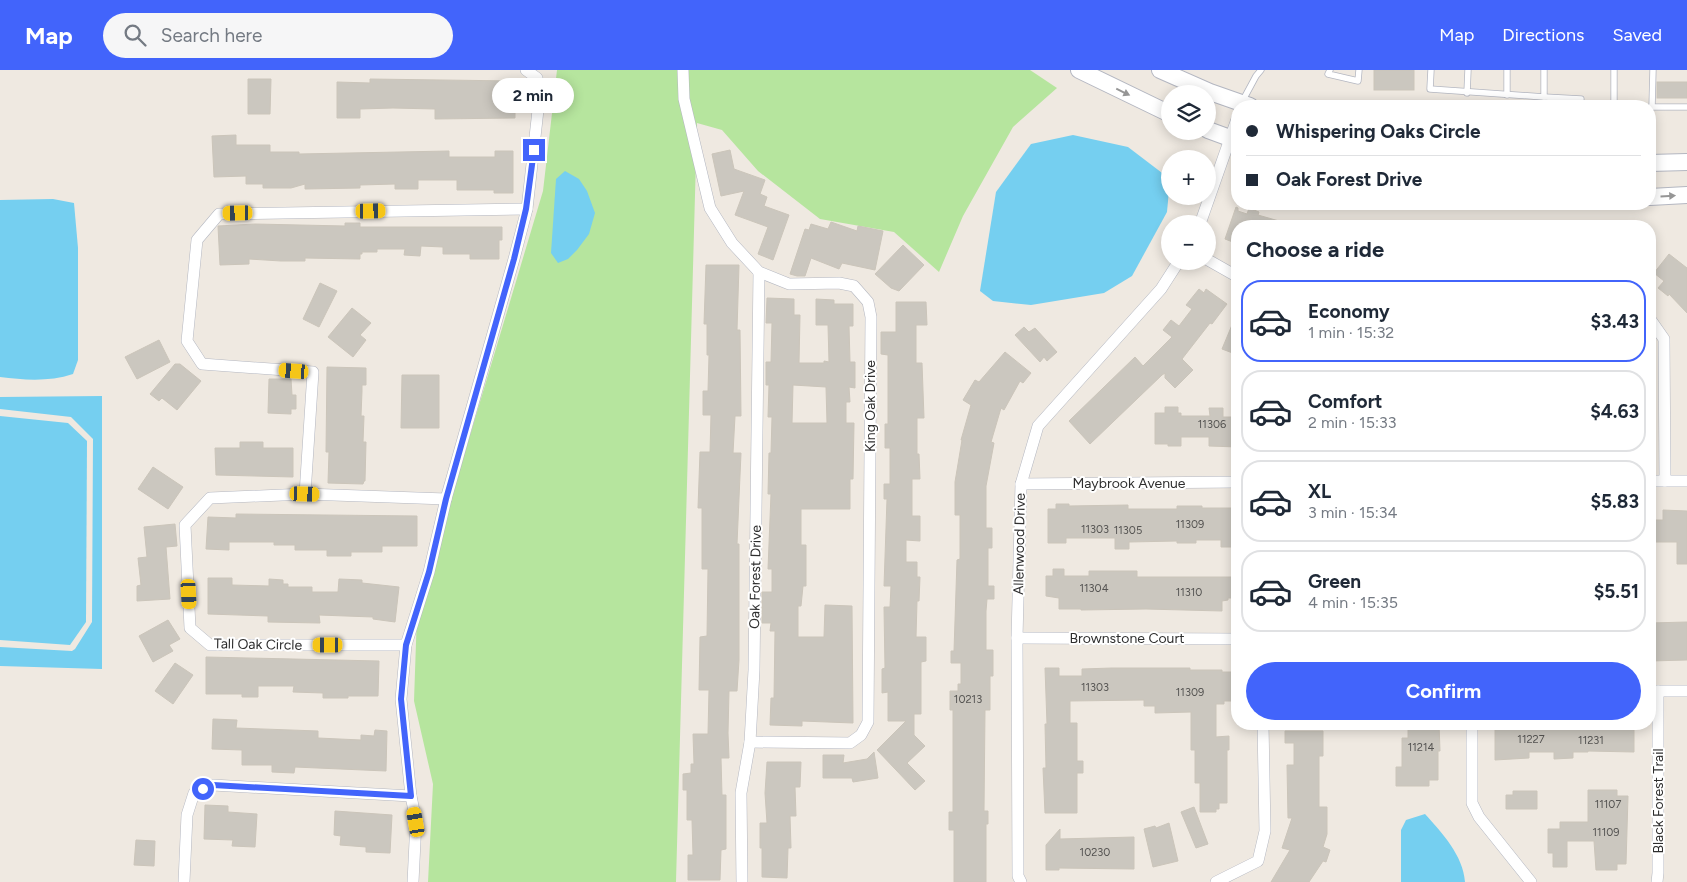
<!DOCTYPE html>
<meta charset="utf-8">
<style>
:root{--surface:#fff;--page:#f6f6f7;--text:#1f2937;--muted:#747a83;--line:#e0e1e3;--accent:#4264fb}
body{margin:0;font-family:Figtree,sans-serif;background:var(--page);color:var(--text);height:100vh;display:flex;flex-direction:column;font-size:19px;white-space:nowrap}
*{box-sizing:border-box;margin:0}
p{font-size:16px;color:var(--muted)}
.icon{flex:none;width:28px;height:28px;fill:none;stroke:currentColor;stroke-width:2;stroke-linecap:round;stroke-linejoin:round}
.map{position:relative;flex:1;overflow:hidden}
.drawer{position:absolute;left:1231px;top:150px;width:425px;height:510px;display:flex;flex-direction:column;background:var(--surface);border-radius:20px;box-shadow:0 2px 12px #0003}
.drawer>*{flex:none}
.hud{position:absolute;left:1231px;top:30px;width:425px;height:110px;border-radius:20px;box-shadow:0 2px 12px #0003;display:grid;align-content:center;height:110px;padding:0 15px;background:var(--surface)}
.controls{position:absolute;left:1161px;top:15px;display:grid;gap:10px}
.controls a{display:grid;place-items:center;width:55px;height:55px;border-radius:50%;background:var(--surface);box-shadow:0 2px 12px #0003;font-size:25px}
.end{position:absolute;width:22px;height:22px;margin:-11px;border:6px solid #4264fb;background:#fff;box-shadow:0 0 0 2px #fff}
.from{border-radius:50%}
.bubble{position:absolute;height:35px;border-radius:18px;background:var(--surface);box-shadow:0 2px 12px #0003;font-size:16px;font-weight:700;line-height:35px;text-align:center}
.car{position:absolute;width:15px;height:30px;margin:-15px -8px;border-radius:6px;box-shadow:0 0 4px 1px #0007;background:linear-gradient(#f5c518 24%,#345 0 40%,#f5c518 0 76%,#345 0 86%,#f5c518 0)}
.hud b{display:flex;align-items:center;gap:18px;height:48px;font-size:19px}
.hud b+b{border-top:1px solid var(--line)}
.hud i{width:12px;height:12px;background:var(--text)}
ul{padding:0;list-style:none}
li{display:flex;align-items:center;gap:15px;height:82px;margin:0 10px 8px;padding:0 5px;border:2px solid var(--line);border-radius:20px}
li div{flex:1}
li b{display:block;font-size:19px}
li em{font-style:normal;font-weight:700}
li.current{border-color:var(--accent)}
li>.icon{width:45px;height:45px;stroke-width:1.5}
h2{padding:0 15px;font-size:22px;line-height:60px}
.primary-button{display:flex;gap:10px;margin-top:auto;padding:10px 15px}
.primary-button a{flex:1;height:58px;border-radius:30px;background:var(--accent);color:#fff;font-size:20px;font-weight:700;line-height:58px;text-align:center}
header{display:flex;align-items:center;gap:30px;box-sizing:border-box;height:70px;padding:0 25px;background:var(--accent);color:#fff}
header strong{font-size:24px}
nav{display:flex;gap:28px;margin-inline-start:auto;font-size:18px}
.search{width:350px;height:45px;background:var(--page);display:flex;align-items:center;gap:12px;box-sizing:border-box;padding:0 18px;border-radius:28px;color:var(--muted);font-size:19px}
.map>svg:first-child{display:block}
.green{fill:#b6e59e}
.water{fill:#75cff0}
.building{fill:#cbc7bf;stroke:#cbc5ba;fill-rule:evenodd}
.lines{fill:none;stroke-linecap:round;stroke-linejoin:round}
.service-casing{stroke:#b4b7c1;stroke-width:7}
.minor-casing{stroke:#b4b7c1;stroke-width:12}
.secondary-casing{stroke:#b4b7c1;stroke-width:18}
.service{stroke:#fff;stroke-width:5.5}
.minor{stroke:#fff;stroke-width:11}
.secondary{stroke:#fff;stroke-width:16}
.oneway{fill:#969696}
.route{stroke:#4264fb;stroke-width:6}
.labels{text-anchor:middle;stroke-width:4;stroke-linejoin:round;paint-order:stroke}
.number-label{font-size:11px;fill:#555452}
.street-label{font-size:14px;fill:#2e2e2e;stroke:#fff}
</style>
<header>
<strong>Map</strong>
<div class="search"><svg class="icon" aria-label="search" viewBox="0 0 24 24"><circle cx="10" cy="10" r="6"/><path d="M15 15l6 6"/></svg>Search here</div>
<nav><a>Map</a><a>Directions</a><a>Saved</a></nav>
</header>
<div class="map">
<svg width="1687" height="812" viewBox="0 0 1687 812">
<rect width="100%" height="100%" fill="#efe9e1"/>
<!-- green -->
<path class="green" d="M 557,0 L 1030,0 L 1057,18 L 1013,57 L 963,146 L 939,202 L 894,162 L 820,149 L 758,101 L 722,60 L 697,53 L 676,812 L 428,812 L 433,714 L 414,631 L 417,543 L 543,121 Z"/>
<!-- water -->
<g class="water">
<path d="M 1073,65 L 1128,77 L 1170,109 L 1167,142 L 1132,206 L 1104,223 L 1031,235 L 993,231 L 980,221 L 996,122 L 1031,74 Z"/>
<path d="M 565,101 L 579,109 L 587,121 L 595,143 L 589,164 L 577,180 L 568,189 L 558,193 L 551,183 L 556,109 Z"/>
<path d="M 53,129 L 74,133 L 78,178 L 78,290 L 73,304 C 49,312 24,310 0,307 L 0,130 Z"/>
<path d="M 102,326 L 102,599 L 0,596 L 0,577 L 72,581 L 75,579 L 92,552 L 93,369 L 71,347 L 0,339 L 0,327 Z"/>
<path d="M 0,346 L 68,353 L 87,371 L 86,552 L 70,575 L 0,570 Z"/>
<path d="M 1425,744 C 1442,763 1463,785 1465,812 L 1401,812 L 1401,760 L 1406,750 Z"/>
</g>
<!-- building -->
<g class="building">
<rect x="1374" y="0" width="40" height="20"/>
<path d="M 248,9 L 271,9 L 270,44 L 248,44 Z"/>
<path d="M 370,9 L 515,11 L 515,48 L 435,49 L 435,39 L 393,38 L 360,39 L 360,48 L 337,48 L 337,12 L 370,13 Z"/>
<rect x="1657" y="12" width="30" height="16"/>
<path d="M 236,65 L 236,75 L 270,75 L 270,82 L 299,82 L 299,84 L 449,81 L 449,87 L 495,87 L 495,81 L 513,81 L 513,123 L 494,123 L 494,120 L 457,120 L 457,110 L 418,110 L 418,119 L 395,119 L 395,114 L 360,115 L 360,118 L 305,119 L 305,114 L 291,118 L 263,118 L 263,114 L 246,114 L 246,106 L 214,107 L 212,66 Z"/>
<path d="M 730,80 L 734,99 L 765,110 L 760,124 L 767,127 L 764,136 L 789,145 L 773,190 L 758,184 L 768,157 L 735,145 L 744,121 L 721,126 L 712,84 Z"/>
<path d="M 1236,137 L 1238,138 L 1238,141 L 1247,144 L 1249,138 L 1259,142 L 1258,145 L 1286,153 L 1286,156 L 1238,156 L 1238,174 L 1225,169 Z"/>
<path d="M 831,152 L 857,161 L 858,156 L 883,161 L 875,200 L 842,193 L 839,199 L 811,188 L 805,206 L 797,206 L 790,204 L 805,159 L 809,160 L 811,154 L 828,159 Z"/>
<path d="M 345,153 L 360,153 L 360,157 L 502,157 L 502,170 L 499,170 L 499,189 L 470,189 L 470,184 L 443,184 L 443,177 L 421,176 L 420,186 L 404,185 L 405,179 L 377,179 L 377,182 L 362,182 L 362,184 L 360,184 L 360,189 L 305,188 L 305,191 L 281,191 L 249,189 L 249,194 L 220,195 L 218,156 L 255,154 L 345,156 Z"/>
<path d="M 903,175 L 924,195 L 899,221 L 891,218 L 875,204 Z"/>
<path d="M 1669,184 L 1687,198 L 1687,243 L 1669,224 L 1668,226 L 1658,218 L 1664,211 L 1654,203 Z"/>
<path d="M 706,195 L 739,195 L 737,260 L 740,260 L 741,346 L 735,346 L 733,383 L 741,383 L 737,474 L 739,474 L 739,590 L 737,621 L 729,621 L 728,663 L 729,688 L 721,688 L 722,725 L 726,725 L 726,779 L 721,780 L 720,810 L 688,810 L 688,785 L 693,785 L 692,750 L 687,750 L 687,720 L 683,720 L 683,704 L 691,703 L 691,694 L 694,694 L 693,664 L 708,664 L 709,620 L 699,620 L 700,567 L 707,566 L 708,499 L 702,499 L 702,438 L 698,438 L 700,382 L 710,382 L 711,345 L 703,345 L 703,321 L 708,321 L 709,285 L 707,285 L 707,254 L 704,254 Z"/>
<path d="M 320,213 L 337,221 L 319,257 L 303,249 Z"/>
<path d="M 1199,219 L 1204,223 L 1206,219 L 1227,234 L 1212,254 L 1210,253 L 1182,289 L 1193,300 L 1175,318 L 1165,308 L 1165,303 L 1162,305 L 1090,374 L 1069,351 L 1135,287 L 1143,296 L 1172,267 L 1163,260 L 1171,250 L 1179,256 L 1192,239 L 1186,235 Z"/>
<path d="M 767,228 L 794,229 L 794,245 L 800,245 L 799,293 L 824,293 L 824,291 L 829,292 L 828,255 L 816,255 L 816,229 L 834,230 L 834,234 L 853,234 L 853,256 L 849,256 L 850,292 L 855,292 L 855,318 L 849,317 L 850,332 L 846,332 L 846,353 L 854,353 L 853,409 L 850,409 L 850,439 L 801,439 L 801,475 L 806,475 L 806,516 L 803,516 L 801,536 L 798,536 L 798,567 L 824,567 L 825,535 L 852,536 L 853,653 L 802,651 L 802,656 L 770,655 L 771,628 L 774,628 L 775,561 L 770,561 L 771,553 L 762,553 L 762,522 L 772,522 L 772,499 L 768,499 L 771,424 L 768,424 L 769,383 L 771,383 L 772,347 L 768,347 L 769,315 L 766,315 L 766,292 L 771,292 L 772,253 L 766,253 ZM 793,315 L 826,317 L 827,353 L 792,353 Z"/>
<path d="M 896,232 L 926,232 L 927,255 L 916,255 L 916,293 L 922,293 L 924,348 L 917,348 L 917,384 L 919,384 L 920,409 L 912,409 L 912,446 L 920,446 L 920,471 L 906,470 L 906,492 L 917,492 L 917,507 L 920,507 L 919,531 L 917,531 L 916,567 L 926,567 L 926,591 L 921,592 L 921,644 L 914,644 L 914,665 L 925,676 L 907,693 L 925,711 L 915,720 L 877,680 L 906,651 L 888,651 L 888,622 L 882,623 L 882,599 L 885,598 L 884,537 L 890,537 L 891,516 L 884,516 L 887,429 L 884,429 L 884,414 L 890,414 L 890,378 L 885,378 L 885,354 L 888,354 L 888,285 L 881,284 L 881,262 L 896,262 Z"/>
<path d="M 352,238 L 371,253 L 360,265 L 366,270 L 353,287 L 328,267 Z"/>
<path d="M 1237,243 L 1238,243 L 1238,285 L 1222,279 Z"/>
<path d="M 1024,257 L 1029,262 L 1035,258 L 1057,282 L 1047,291 L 1044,287 L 1040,292 L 1015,265 Z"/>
<path d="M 159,270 L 170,292 L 137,309 L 125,287 Z"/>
<path d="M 1005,282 L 1031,303 L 1023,313 L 1020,311 L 1004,340 L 1001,338 L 991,372 L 994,373 L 986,416 L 986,458 L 992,458 L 992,478 L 988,478 L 988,516 L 994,516 L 994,529 L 987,529 L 986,541 L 986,580 L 993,580 L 993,606 L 990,606 L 990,640 L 985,640 L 984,741 L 988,741 L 988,754 L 986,754 L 986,812 L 954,812 L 954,760 L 949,760 L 949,742 L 953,742 L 953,640 L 950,640 L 950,621 L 958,621 L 958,614 L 961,614 L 961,593 L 951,593 L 951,581 L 954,581 L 957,490 L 960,489 L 960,445 L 955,445 L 955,412 L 962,370 L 961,370 L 971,335 L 963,330 L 975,310 L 979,312 Z"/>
<path d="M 175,294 L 180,294 L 201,311 L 177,340 L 162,328 L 159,331 L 150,324 Z"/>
<path d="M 327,297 L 366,298 L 366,315 L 362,315 L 362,321 L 361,346 L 364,346 L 363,372 L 366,372 L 365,411 L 364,411 L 363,414 L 328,413 L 329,382 L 326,382 Z"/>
<path d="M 402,305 L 439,305 L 439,358 L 401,358 Z"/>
<path d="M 269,309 L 291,309 L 292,325 L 296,325 L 296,339 L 291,339 L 291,344 L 268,343 Z"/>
<path d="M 1165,337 L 1178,337 L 1178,343 L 1181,343 L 1181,346 L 1210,346 L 1209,338 L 1223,338 L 1223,347 L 1238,347 L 1238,377 L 1209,376 L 1209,367 L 1181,367 L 1181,376 L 1168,376 L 1168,374 L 1155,374 L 1155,343 L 1165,343 Z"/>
<path d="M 240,372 L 263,372 L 263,378 L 293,378 L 293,407 L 216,405 L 215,378 L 240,378 Z"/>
<path d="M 153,397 L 183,417 L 168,439 L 138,419 Z"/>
<path d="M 1056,434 L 1069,434 L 1069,436 L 1128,435 L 1128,439 L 1177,439 L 1177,436 L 1202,436 L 1202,438 L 1235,438 L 1235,477 L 1221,477 L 1221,470 L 1196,470 L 1196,473 L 1177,473 L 1177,471 L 1129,472 L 1129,479 L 1115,479 L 1115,468 L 1066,468 L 1066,473 L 1048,473 L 1048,439 L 1056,439 Z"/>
<path d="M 1663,440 L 1687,441 L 1687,494 L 1677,494 L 1677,472 L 1650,472 L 1650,450 L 1663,450 Z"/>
<path d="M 236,444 L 417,446 L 417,476 L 382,476 L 382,482 L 351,482 L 351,486 L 327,486 L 327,480 L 295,480 L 295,475 L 274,475 L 274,472 L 229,472 L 229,480 L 206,479 L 208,447 L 236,448 Z"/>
<path d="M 175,454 L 177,476 L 166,477 L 170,529 L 137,531 L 137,516 L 141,515 L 138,488 L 147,487 L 144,457 Z"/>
<path d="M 1053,499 L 1064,499 L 1064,506 L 1089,506 L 1089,501 L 1137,501 L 1137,507 L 1235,507 L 1235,528 L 1228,528 L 1228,530 L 1222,531 L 1222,541 L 1146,539 L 1081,540 L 1081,539 L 1059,539 L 1059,528 L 1046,526 L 1046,506 L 1053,506 Z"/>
<path d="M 208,508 L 232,508 L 232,515 L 269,516 L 269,509 L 283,510 L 283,514 L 288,514 L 288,517 L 312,517 L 312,522 L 338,522 L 339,509 L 362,510 L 362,513 L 399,517 L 395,552 L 373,549 L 373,547 L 319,545 L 320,553 L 268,552 L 268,546 L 208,544 Z"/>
<path d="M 168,550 L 180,569 L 169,575 L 173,581 L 153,592 L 139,566 Z"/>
<path d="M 1687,552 L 1687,590 L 1650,591 L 1650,553 Z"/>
<path d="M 206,587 L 379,591 L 378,626 L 348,626 L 348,628 L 323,628 L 323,623 L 293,622 L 294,616 L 258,616 L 258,627 L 242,627 L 242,624 L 206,624 Z"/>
<path d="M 175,593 L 193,605 L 173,634 L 155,621 Z"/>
<path d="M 1045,598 L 1059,598 L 1059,606 L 1082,606 L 1082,599 L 1112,598 L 1190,598 L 1190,600 L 1222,600 L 1222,602 L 1235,602 L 1235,631 L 1224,631 L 1224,634 L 1216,634 L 1216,667 L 1229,666 L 1229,680 L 1227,680 L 1227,733 L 1219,733 L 1219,739 L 1216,739 L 1216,742 L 1200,742 L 1200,713 L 1195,713 L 1195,680 L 1191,680 L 1191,642 L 1155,643 L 1155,636 L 1144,636 L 1144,630 L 1070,631 L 1070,653 L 1077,653 L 1077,691 L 1083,691 L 1083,703 L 1077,703 L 1077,743 L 1045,743 L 1043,698 L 1046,698 L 1045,654 L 1047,654 Z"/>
<path d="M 213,649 L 237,650 L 236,658 L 318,661 L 318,668 L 361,670 L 361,665 L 374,666 L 375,660 L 387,661 L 386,701 L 295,697 L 294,703 L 272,702 L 272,695 L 242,695 L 242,680 L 212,679 Z"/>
<path d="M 1408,654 L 1439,654 L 1440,681 L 1438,681 L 1438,710 L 1429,710 L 1429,716 L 1396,716 L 1396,697 L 1402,697 L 1402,668 L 1408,668 Z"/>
<path d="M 1495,654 L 1628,654 L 1628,656 L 1634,656 L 1634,682 L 1588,681 L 1588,682 L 1573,682 L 1573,688 L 1554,689 L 1554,682 L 1529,682 L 1529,688 L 1495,690 Z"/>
<path d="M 1285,661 L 1323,661 L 1323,686 L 1319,686 L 1319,737 L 1327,737 L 1327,764 L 1323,777 L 1330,780 L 1326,792 L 1323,791 L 1309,812 L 1271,812 L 1290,780 L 1282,778 L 1292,748 L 1288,748 L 1287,695 L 1294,695 L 1294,673 L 1285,673 Z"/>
<path d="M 874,682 L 878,708 L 853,712 L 852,708 L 823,708 L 823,685 L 844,685 L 843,693 L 867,689 Z"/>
<path d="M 767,692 L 801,692 L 800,717 L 795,717 L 796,746 L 790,746 L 791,778 L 788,778 L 787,808 L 762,807 L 762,778 L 760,778 L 760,753 L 767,753 L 765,723 Z"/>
<path d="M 1588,720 L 1617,720 L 1617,726 L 1628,726 L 1626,794 L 1617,794 L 1617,800 L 1596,800 L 1594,771 L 1567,771 L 1567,797 L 1553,797 L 1553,783 L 1548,783 L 1548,759 L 1560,759 L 1560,752 L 1588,752 Z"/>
<path d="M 1513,721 L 1537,721 L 1537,739 L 1506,739 L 1506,725 L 1513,725 Z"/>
<path d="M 205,735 L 228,736 L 228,742 L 257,744 L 255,777 L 232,776 L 233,770 L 204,769 Z"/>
<path d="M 1194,737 L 1208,774 L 1196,778 L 1181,742 Z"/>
<path d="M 335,741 L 392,745 L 390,783 L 366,782 L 366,777 L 340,775 L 341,766 L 334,765 Z"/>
<path d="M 1169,753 L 1178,791 L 1153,797 L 1144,759 L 1155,756 L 1156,758 Z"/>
<path d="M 1060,759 L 1060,769 L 1134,767 L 1134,799 L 1059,798 L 1059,800 L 1046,800 L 1046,775 Z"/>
<path d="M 136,770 L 155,771 L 154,796 L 134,795 Z"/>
</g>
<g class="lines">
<defs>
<g id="service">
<path d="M 1330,0 L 1328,4 L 1358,11 L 1359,0"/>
<path d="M 1431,0 L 1430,19 L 1544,27 L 1544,0"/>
<path d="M 1467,23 L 1468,0"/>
<path d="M 1507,25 L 1507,0"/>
<path d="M 1544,27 L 1581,29"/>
<path d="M 1242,32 L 1256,6 L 1261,0"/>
<path d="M 1614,36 L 1614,0"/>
<path d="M 1650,37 L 1687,37"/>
<path d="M 1652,37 L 1653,0"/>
</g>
<g id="minor">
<path d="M 683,0 L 684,29 L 710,138 L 732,173 L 759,202 L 789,214 L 839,213 L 854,216 L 868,232 L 871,247 L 868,652 L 861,665 L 850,673 L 750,672"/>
<path d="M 1200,154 L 1238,46"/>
<path d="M 1208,190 L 1238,207"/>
<path d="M 1650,249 L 1664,269 L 1665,411"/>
<path d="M 1650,411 L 1687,411"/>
<path d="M 1021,414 L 1238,412"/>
<path d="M 305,424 L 313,302 L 202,294 L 187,271 L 197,170 L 219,144 L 527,139"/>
<path d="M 1017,568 L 1238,569"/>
<path d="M 406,575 L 210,575 L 190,558 L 185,455 L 210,428 L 305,424 L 446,429"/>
<path d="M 1650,621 L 1687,621"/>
<path d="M 1472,654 L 1472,733 L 1479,747 L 1531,812"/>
<path d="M 184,812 L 187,745 L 194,723 L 213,715 L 411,726"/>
<path d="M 413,812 L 416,751 L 411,726 L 401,629 L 406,575 L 429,502 L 446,429 L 514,189 L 527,139 L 540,22 L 537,8 L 526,0"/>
<path d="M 742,812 L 741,723 L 750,672 L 754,600 L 759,202"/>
<path d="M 1021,812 L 1018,806 L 1017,568 L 1021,414 L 1038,356 L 1161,219 L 1179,191"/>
<path d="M 1216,812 L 1258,791 L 1265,761 L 1263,654"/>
<path d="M 1657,812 L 1658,803 L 1658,621"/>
</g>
<g id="secondary">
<path d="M 1079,0 L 1170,44"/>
<path d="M 1160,0 L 1210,22 L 1250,36"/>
<path d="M 1208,60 L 1238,71"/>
<path d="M 1650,93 L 1687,92"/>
<path d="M 1650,127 L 1687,125"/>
</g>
</defs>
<!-- service casing -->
<use href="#service" class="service-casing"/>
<!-- minor casing -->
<use href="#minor" class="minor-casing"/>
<!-- secondary casing -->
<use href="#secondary" class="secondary-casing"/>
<!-- service -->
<use href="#service" class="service"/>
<!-- minor -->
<use href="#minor" class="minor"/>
<!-- secondary -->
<use href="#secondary" class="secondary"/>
</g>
<!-- one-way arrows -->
<defs><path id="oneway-solid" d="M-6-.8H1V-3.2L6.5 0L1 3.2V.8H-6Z" transform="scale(1.25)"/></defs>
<g class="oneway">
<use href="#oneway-solid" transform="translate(1123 22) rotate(26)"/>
<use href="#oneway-solid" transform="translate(1668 126) rotate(-3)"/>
</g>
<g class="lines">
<!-- route -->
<path class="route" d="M 203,719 L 213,715 L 411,726 L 401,629 L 406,575 L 429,502 L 446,429 L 514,189 L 526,139 L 534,80"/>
</g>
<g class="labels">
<!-- number labels -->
<g class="number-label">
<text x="1212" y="358">11306</text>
<text x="1190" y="458">11309</text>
<text x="1095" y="463">11303</text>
<text x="1128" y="464">11305</text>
<text x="1094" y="522">11304</text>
<text x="1189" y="526">11310</text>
<text x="1095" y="621">11303</text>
<text x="1190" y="626">11309</text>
<text x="968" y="633">10213</text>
<text x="1531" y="673">11227</text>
<text x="1591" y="674">11231</text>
<text x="1421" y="681">11214</text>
<text x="1608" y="738">11107</text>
<text x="1606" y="766">11109</text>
<text x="1095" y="786">10230</text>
</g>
<!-- street labels -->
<g class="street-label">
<text transform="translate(870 336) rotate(-90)" y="5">King Oak Drive</text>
<text x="1129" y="418">Maybrook Avenue</text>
<text transform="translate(1019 474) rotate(-89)" y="5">Allenwood Drive</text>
<text transform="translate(755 507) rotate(-89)" y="5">Oak Forest Drive</text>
<text x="1127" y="573">Brownstone Court</text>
<text transform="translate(258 574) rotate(1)" y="5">Tall Oak Circle</text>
<text transform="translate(1658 731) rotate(-90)" y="5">Black Forest Trail</text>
</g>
</g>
</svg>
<div class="controls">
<a><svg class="icon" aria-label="layers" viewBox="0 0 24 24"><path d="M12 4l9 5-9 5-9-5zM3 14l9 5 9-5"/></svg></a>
<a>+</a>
<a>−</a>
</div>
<i class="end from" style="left:203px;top:719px"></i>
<i class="end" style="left:534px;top:80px"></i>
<div class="bubble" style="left:492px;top:8px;width:82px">2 min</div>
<i class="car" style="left:371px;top:141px;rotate:89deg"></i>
<i class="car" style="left:238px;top:143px;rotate:269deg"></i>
<i class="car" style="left:294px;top:301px;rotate:274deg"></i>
<i class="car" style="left:305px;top:424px;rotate:92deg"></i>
<i class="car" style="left:189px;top:524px;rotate:177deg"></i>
<i class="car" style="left:328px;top:575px;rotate:270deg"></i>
<i class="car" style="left:416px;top:752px;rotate:350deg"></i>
<div class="hud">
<b><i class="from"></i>Whispering Oaks Circle</b>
<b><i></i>Oak Forest Drive</b>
</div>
<section class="drawer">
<h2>Choose a ride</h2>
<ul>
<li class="current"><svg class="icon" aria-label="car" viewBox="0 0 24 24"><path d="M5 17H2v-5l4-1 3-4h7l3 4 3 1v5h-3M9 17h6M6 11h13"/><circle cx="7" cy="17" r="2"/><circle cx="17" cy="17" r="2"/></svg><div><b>Economy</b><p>1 min · 15:32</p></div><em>$3.43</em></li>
<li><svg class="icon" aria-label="car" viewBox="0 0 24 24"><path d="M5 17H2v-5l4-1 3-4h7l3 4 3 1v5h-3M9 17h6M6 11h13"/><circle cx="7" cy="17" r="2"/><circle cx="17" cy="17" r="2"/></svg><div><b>Comfort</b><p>2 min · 15:33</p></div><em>$4.63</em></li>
<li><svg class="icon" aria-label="car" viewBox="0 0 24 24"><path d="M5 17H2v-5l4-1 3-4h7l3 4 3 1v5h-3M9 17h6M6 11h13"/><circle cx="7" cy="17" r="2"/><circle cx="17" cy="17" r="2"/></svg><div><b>XL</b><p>3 min · 15:34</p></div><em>$5.83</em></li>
<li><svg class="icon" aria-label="car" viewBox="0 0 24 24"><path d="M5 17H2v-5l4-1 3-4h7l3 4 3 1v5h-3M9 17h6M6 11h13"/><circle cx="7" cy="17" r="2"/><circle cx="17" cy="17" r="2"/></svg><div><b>Green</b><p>4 min · 15:35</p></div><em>$5.51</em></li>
</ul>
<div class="primary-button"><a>Confirm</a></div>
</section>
</div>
